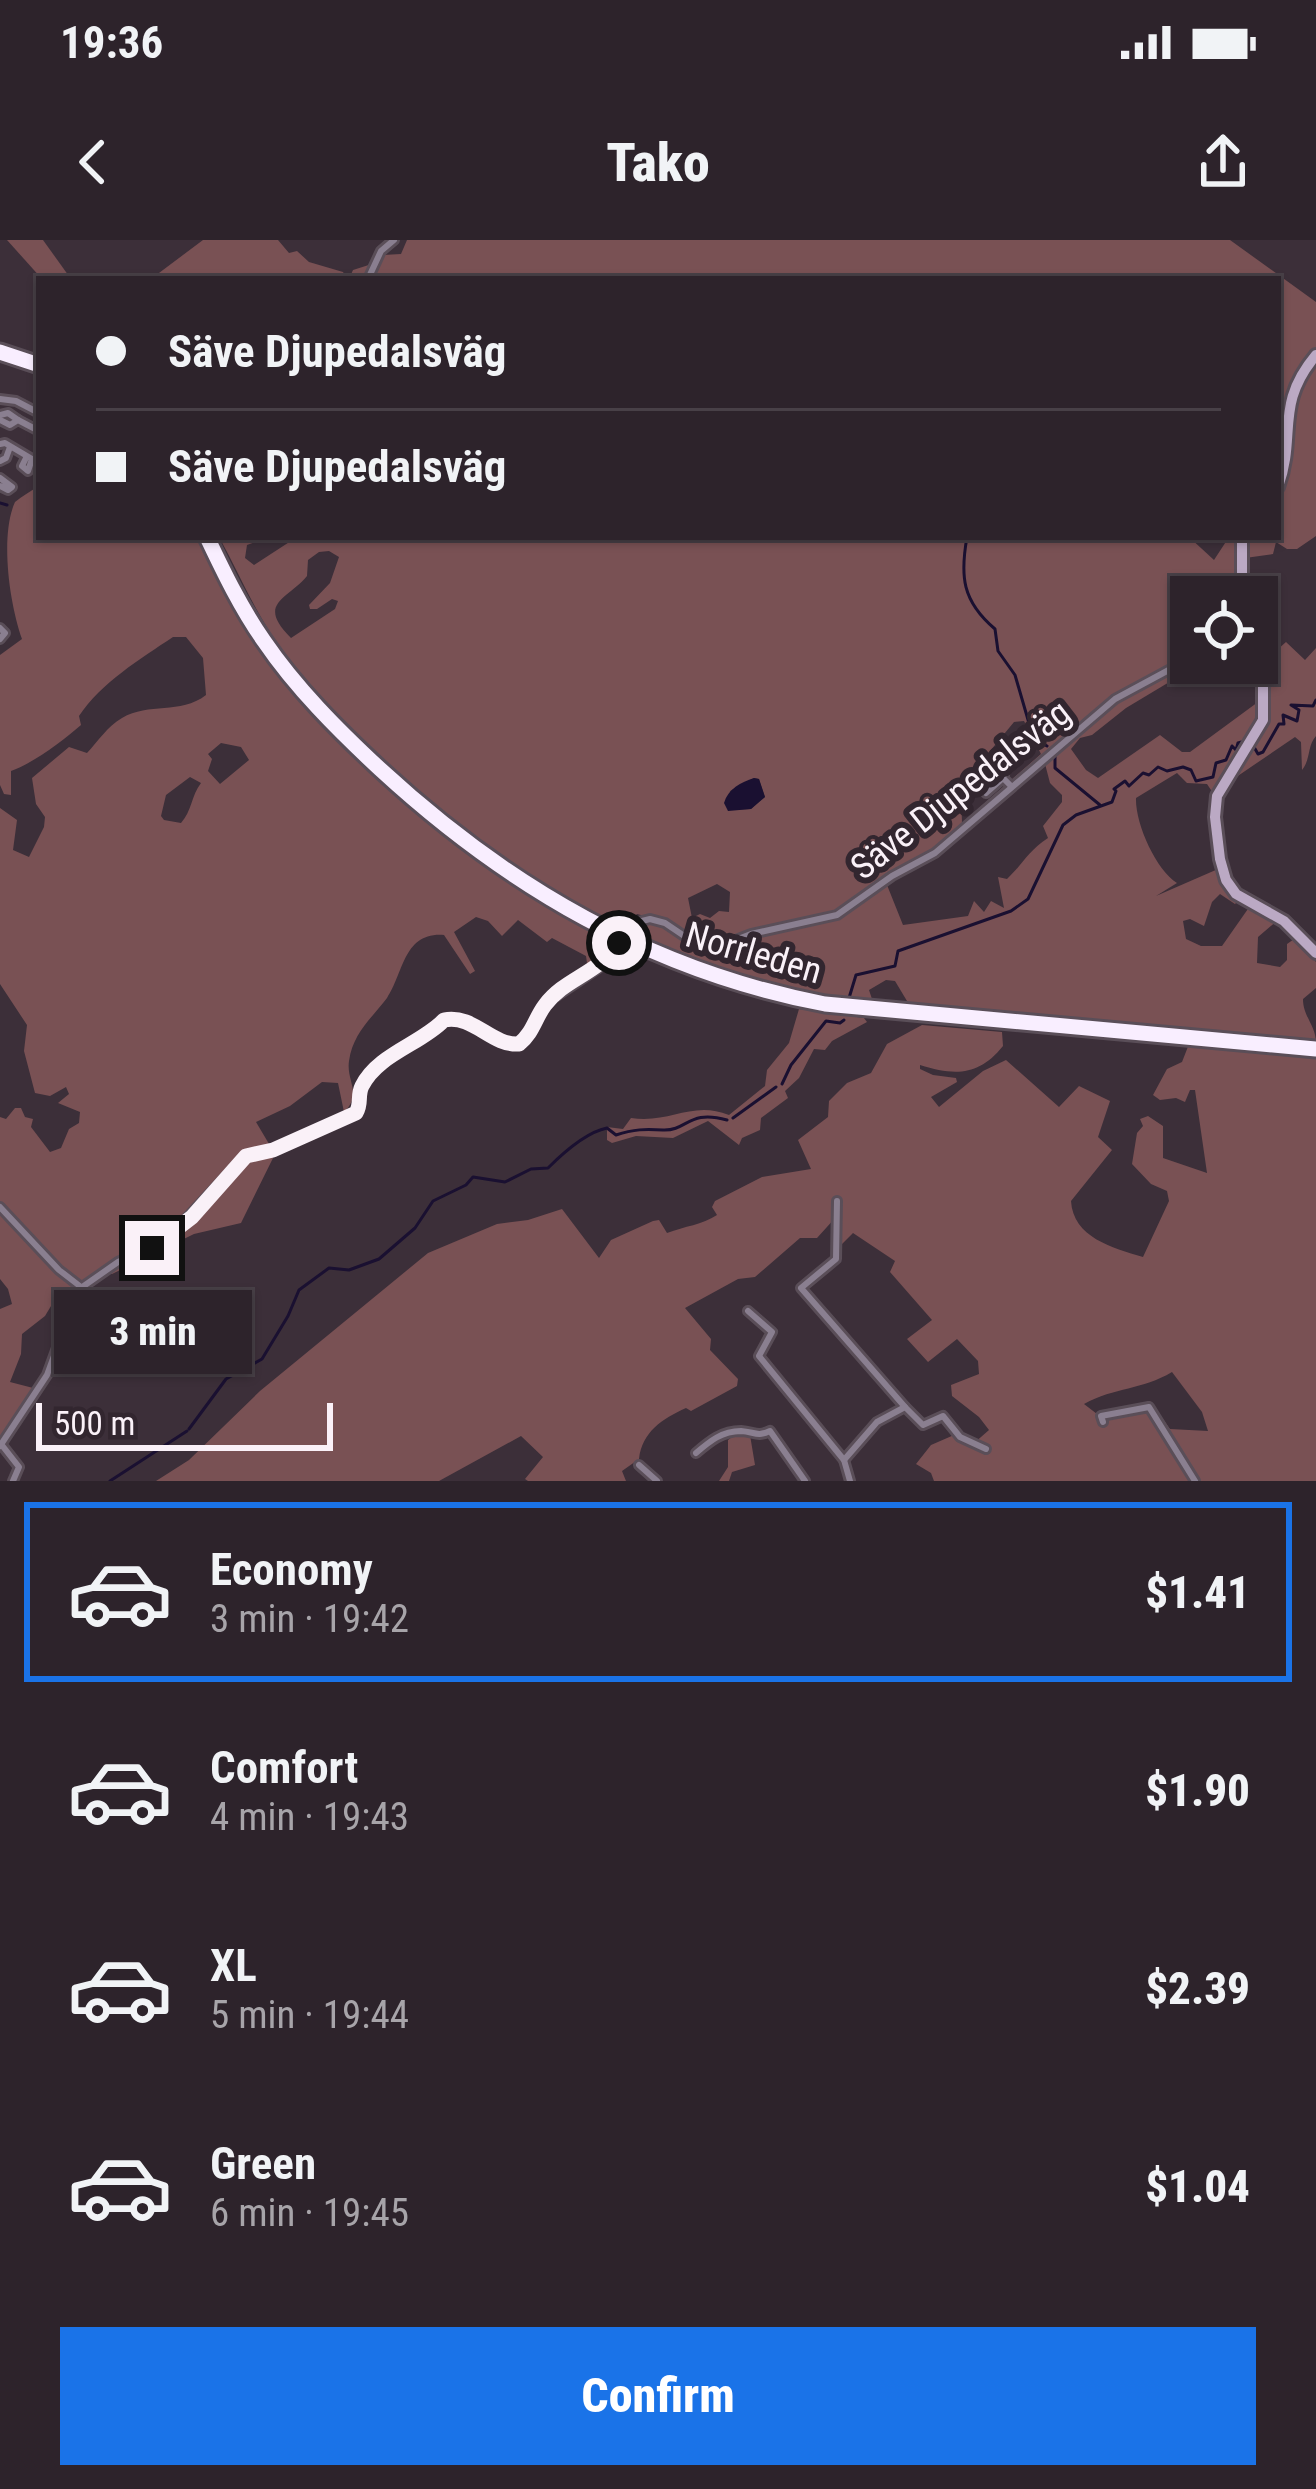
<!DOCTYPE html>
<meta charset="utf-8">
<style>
:root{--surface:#2d232b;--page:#352b33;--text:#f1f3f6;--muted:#a7a4a9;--line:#484047;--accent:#1a73e8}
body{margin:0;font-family:"Roboto Condensed",sans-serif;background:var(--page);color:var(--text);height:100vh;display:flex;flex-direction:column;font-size:45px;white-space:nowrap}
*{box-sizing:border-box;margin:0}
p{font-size:39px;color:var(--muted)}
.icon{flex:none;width:66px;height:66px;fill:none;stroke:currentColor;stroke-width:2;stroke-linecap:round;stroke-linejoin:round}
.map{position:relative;height:1241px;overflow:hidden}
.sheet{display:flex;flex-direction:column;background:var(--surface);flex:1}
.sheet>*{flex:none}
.guide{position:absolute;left:36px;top:36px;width:1245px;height:264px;border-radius:0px;box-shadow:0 3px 9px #0004,0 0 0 3px var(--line);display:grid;align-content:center;height:264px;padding:0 60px;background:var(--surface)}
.controls{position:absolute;left:1170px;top:336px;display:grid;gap:24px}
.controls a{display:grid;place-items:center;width:108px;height:108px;border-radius:0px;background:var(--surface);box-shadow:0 3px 9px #0004,0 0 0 3px var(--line);font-size:60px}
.scale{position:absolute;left:36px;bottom:30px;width:297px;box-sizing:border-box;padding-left:12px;border:6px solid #faf1f8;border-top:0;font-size:33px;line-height:42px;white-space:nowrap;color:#faf1f8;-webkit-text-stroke:9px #32262f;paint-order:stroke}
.end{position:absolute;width:54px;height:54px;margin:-27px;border:15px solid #faf1f8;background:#111;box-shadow:0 0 0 6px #111}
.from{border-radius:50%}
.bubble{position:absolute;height:84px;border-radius:0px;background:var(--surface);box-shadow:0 3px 9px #0004,0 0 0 3px var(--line);font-size:39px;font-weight:800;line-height:84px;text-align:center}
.guide b{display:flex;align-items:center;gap:42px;height:114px;font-size:45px}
.guide b+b{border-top:3px solid var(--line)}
.guide i{width:30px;height:30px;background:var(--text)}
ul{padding:21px 0 0;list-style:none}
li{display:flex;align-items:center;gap:36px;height:180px;margin:0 24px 18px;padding:0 36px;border:6px solid transparent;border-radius:0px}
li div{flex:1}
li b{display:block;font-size:45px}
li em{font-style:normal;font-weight:800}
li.current{border-color:var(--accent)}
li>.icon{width:108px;height:108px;stroke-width:1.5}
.primary-button{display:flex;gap:24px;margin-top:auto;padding:24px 60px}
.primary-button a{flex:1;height:138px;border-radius:0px;background:var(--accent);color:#fff;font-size:48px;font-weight:800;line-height:138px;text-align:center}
.status{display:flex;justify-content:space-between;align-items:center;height:84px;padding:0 60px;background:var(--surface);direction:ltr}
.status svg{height:33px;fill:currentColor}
header{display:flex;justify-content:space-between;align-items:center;height:156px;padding:0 60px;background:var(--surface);font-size:54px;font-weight:800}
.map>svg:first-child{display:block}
.green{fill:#795154;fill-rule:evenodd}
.water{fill:#1a1031}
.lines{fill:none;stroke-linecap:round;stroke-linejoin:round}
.stream{stroke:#1a1031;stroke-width:3}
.street-casing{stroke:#5a4e58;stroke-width:12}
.secondary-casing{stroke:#5a4e58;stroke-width:16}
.highway-casing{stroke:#5a4e58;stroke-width:21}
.street{stroke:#8a7f90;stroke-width:6}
.secondary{stroke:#bba9c4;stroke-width:10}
.highway{stroke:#f9eeff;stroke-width:15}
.route{stroke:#faf1f8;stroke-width:15}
.labels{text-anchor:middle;stroke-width:12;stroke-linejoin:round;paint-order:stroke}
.street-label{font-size:36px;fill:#faf1f8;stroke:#32262f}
</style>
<div class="status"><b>19:36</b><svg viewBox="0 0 49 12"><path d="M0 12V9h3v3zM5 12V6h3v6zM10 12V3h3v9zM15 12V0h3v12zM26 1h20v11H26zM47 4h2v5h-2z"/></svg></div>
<header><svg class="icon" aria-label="back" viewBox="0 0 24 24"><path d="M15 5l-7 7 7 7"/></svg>Tako<svg class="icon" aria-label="share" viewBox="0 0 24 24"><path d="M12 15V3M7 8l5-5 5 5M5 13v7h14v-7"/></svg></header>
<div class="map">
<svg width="1316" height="1241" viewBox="0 0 1316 1241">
<rect width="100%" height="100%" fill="#3c2f39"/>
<!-- green -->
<g class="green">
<path d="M 7,0 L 43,0 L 71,39 L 42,39 Z"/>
<path d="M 203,0 L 278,0 L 289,13 L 297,11 L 309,22 L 343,32 L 347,39 L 151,39 Z"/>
<path d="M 407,0 L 1230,0 L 1316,62 L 1316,296 L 1297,309 L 1287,309 L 1276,302 L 1273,314 L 1238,319 L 1232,357 L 1191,357 L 1187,416 L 1191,429 L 1126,468 L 1092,495 L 1080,498 L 1071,509 L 1086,530 L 1098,538 L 1160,495 L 1182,512 L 1190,512 L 1258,462 L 1256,482 L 1213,553 L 1207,544 L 1187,543 L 1177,533 L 1136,558 C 1135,583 1156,630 1177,643 L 1156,656 L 1218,629 L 1239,660 L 1235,664 L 1220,654 L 1212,662 L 1204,686 L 1190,679 L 1183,681 L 1186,699 L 1201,706 L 1222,706 L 1250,666 L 1278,680 L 1258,697 L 1257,723 L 1280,727 L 1287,720 L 1287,704 L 1297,697 L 1316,722 L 1316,748 L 1303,759 C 1303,777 1316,785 1316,803 L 873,767 L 772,748 L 628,696 L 641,681 L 669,687 L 705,712 C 719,711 728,703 741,699 C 798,679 825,694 877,650 L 872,646 L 844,670 L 744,693 L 709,706 L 668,682 L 637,674 L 621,689 C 573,665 530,638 485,608 L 481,600 L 472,598 C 405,541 335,481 282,410 C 256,375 240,335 219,297 L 287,297 L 273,302 L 266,298 L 247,305 L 245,318 L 254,325 L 297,297 L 1189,297 L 1214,320 L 1229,297 L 1278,297 L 1278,39 L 349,39 L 353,30 L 375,23 L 383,15 L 401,14 ZM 329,311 L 339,317 L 330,343 L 309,365 L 310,369 L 317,369 L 332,359 L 338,361 L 335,369 L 291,398 C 256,363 287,360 307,336 L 308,320 L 319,312 ZM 1024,481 L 1041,514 L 962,583 L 961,551 L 967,539 L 1014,482 ZM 1044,520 L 1050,543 L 1062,555 L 1062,562 L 1043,586 L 1048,598 C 1027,612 1024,623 1007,639 L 998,637 L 1004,668 L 991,661 L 984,672 L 974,661 L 968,676 L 903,685 L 887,645 L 894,637 L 922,622 ZM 754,538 L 759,539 L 765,557 L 751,569 L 728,570 L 730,551 ZM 717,644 L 730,652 L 729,672 L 719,671 L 710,678 L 700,674 L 692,678 L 688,658 ZM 886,740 L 895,741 L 910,766 L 874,765 L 869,750 Z"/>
<path d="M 39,246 L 39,297 L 200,297 L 253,400 L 275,426 L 485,623 L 615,704 L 600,725 L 588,730 L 586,716 L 552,698 L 547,702 L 518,680 L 502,696 L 488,681 L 476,677 L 454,692 L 475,731 L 470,734 L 444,695 C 403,692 404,733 387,758 C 371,779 353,793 349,821 C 346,841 363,854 344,872 L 338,843 L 322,842 L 290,866 L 256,882 L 275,914 L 241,983 L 194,994 L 112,1034 C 93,1031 80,1050 60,1051 L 45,1076 L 22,1094 L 21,1114 L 10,1142 L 37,1149 L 0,1203 L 0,1069 L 12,1064 L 8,1049 L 0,1039 L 0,877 L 6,879 L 15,868 L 21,868 L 25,877 L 33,879 L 31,887 L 50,912 L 61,908 L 69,889 L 79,883 L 80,872 L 58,863 L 69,854 L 66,847 L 50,856 L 35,853 L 24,811 L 27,785 L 0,744 L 0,568 L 17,580 L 13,610 L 29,617 L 44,587 L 45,577 L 36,564 L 32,538 L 69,507 L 87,513 C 98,501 107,487 122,478 C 149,462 180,475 206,455 L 203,418 L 186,397 L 173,397 C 140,419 101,443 79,476 L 81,485 C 64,500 32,524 11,531 L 11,555 L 4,554 L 0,545 L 0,415 L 22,399 C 9,362 0,295 15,262 C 22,256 31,251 39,246 ZM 221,503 L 241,507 L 249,520 L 220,544 L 208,531 L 212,519 L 208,514 ZM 190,537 L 201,543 C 191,556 192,571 181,583 L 164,580 L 161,576 L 166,555 Z"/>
<path d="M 1265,402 L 1277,410 L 1286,402 L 1305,420 L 1316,408 L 1316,496 C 1307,506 1311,519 1302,530 L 1301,502 L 1295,497 L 1226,544 L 1268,464 Z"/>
<path d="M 799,769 L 864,778 L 867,782 L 832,801 L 825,810 L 814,809 L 799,838 L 785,851 L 788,858 L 761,878 L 760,890 L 742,898 L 739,905 L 708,881 L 673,898 L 636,896 L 612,903 L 607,900 L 607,887 L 623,889 L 631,878 C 670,884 692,860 729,875 L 765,846 L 767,830 L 789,803 Z"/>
<path d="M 922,785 L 1002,792 L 1003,806 C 979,836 955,836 920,825 L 920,829 L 933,835 L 956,838 L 957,842 L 931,857 L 939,867 L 983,831 L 1006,820 L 1059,867 L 1079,846 L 1110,861 L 1098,897 L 1112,910 L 1071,961 C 1073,997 1112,1008 1143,1017 L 1169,961 L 1167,951 L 1151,944 L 1132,924 L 1137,893 L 1143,886 L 1140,879 L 1148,876 L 1163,886 L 1163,918 L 1207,933 L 1195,850 L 1190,850 L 1185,862 L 1176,858 L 1160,860 L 1153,855 L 1167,829 L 1182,822 L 1189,804 L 1316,815 L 1316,1241 L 934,1241 L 931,1233 L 916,1224 L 931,1205 L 954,1195 L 973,1204 L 989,1190 L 979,1177 L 952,1156 L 951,1145 L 979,1134 L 978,1121 L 957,1099 L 928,1122 L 907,1099 L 932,1080 L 890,1032 L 895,1021 L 853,993 L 839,1007 L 836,977 L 817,998 L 800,998 L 755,1037 L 738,1039 L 685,1068 L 711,1099 L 710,1110 L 738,1139 L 737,1146 L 691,1171 L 686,1168 C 662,1179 642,1192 639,1219 L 622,1231 L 626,1241 L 528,1241 L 525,1239 L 543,1217 L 521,1196 L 439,1241 L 156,1241 L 189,1220 L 260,1151 L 428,1013 L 497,984 L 528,980 L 562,969 L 599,1018 L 611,1000 L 653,981 L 659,980 L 667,993 C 685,986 702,985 717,975 L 712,967 L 715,961 L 762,937 L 811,929 L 798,900 L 828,877 L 829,861 L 847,843 L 871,833 L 887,804 ZM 1172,1132 L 1202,1172 L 1208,1191 L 1170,1189 L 1150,1161 L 1097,1174 L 1084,1164 C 1115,1147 1142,1150 1172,1132 Z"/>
<path d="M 737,1193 L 750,1195 L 755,1225 L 732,1232 L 729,1241 L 719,1241 L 728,1227 L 728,1200 Z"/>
</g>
<!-- water -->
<path class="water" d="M 754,538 L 759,539 L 765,557 L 751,569 L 728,571 L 724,563 C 728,549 741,542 754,538 Z"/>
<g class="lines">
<!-- stream -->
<g class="stream">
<path d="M 0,263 L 7,265"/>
<path d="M 967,297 C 960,336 962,361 995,389 L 998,411 L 1015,435 L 1031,490 L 1038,501 L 1047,506"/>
<path d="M 1254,507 L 1258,514 L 1263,512 L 1279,484 L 1284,484 L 1283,475 L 1297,481 L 1299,470 L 1291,465 L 1313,466 L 1316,460"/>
<path d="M 1055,516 L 1055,528 L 1100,565"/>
<path d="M 849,758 L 856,735 L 895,726 L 898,711 L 1011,671 L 1028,659 L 1063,585 L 1076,575 L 1112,562 L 1116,551 L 1114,549 L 1125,541 L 1129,546 L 1143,533 L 1149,535 L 1158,527 L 1167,531 L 1183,527 L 1191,530 L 1196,541 L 1213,537 L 1216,523 L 1226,520 L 1232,506 L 1236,510 L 1238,503 L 1245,501"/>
<path d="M 782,844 L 791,825 L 826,781 L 840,783 L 844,780"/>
<path d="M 733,878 L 776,847"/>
<path d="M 189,1189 L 226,1139 L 262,1119 L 288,1076 L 299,1050 L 329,1028 L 349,1030 L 379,1019 L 415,988 L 433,961 L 466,945 L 473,937 L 505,942 L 531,929 L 548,928 C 563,913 587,892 607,888 L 616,895 C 634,889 645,889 663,890 C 688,891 688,869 727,880"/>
<path d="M 110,1241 L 187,1191"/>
</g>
<defs>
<g id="street">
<path d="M 368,39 L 381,11 L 394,0"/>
<path d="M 0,159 L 16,161 L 39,173"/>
<path d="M 0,175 L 8,173 L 18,180"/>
<path d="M 0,180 L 10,185 L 18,180 L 39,191"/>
<path d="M 0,204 L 5,203 L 32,219 L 28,231 L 22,226 L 26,218"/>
<path d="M 0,221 L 6,218 L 10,207"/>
<path d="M 0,238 L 12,247 L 8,250 L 0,246"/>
<path d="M 0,388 L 5,393 L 0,399"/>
<path d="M 1010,545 L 1003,538 L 1012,506"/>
<path d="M 986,553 L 1003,538"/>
<path d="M 625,694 L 634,683 L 650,679 L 665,683 L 699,706 L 712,709 L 751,694 L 837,675 L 892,636 L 935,613 L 1115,459 L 1191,418"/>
<path d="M 837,961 L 836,1019 L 801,1048 L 905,1167"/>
<path d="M 0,967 L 59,1030 L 81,1047"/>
<path d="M 748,1071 L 772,1092 L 759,1116 L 844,1220 L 850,1241"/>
<path d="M 1103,1182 L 1101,1176 L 1149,1167 L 1195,1241"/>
<path d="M 1,1204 L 19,1227 L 13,1241"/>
<path d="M 0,1206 L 47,1135 L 78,1050 L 118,1022 L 167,999 L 244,917 L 273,910 L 355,873 C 362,863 357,855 362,845 C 378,814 422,801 446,778 C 475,778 495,809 521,803 L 549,761 L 600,727 L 619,703"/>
<path d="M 696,1213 C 710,1201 722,1191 741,1191 C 755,1192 757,1197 770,1191 L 805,1241"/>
<path d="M 844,1220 L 877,1182 L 905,1167 L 923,1185 L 943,1176 L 960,1197 L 986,1209"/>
<path d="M 639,1225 L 657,1241"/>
</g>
<g id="secondary">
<path d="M 1278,247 C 1297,195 1274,165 1316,115"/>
<path d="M 1236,357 L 1242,341 L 1242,297"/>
<path d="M 1257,383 L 1263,409 L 1263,480 L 1217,556 L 1215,577 L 1220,619 L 1226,640 L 1236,654 L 1284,681 L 1316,713"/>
</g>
<g id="highway">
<path d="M 0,112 L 39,125"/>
<path d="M 207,297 C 224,333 241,368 264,401 C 296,448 338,490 380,529 C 508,647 652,731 825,764 L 1316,809"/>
</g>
</defs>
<!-- street casing -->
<use href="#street" class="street-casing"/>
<!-- secondary casing -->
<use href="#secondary" class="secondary-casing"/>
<!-- highway casing -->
<use href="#highway" class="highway-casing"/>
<!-- street -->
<use href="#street" class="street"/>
<!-- secondary -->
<use href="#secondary" class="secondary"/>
<!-- highway -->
<use href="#highway" class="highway"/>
</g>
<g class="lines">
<!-- route -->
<path class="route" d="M 152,1008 L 192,977 L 246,916 L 273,910 L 356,873 C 362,863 357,856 362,846 C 378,814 421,804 444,780 C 474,774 491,806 519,804 C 533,793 535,778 545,765 C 565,738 598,734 619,703"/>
</g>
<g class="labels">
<!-- street labels -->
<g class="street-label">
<text transform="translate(960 549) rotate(-38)" y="13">Säve Djupedalsväg</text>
<text transform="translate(754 712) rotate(16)" y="13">Norrleden</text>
</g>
</g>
</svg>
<div class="controls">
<a><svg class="icon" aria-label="locate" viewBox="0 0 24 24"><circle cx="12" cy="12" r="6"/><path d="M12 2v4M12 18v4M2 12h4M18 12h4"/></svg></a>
</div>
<div class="scale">500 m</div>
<i class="end from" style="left:619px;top:703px"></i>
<i class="end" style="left:152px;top:1008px"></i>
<div class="bubble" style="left:54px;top:1050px;width:198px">3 min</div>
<div class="guide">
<b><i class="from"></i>Säve Djupedalsväg</b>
<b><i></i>Säve Djupedalsväg</b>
</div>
</div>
<section class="sheet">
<ul>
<li class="current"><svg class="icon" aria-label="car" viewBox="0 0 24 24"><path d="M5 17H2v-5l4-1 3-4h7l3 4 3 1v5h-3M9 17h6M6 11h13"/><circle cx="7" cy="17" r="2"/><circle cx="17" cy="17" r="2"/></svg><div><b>Economy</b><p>3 min · 19:42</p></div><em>$1.41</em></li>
<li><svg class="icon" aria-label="car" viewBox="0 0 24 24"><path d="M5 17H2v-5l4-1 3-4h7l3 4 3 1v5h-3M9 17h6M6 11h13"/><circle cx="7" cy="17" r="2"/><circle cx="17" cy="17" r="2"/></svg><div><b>Comfort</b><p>4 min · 19:43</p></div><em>$1.90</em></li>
<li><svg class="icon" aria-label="car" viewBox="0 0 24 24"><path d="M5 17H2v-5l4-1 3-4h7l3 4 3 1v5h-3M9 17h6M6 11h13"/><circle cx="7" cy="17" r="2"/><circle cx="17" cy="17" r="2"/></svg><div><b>XL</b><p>5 min · 19:44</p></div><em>$2.39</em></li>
<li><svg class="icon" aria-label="car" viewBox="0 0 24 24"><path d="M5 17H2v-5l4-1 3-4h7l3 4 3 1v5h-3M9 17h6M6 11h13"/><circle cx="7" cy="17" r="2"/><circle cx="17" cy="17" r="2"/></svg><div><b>Green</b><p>6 min · 19:45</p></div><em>$1.04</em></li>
</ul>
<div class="primary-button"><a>Confirm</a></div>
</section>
